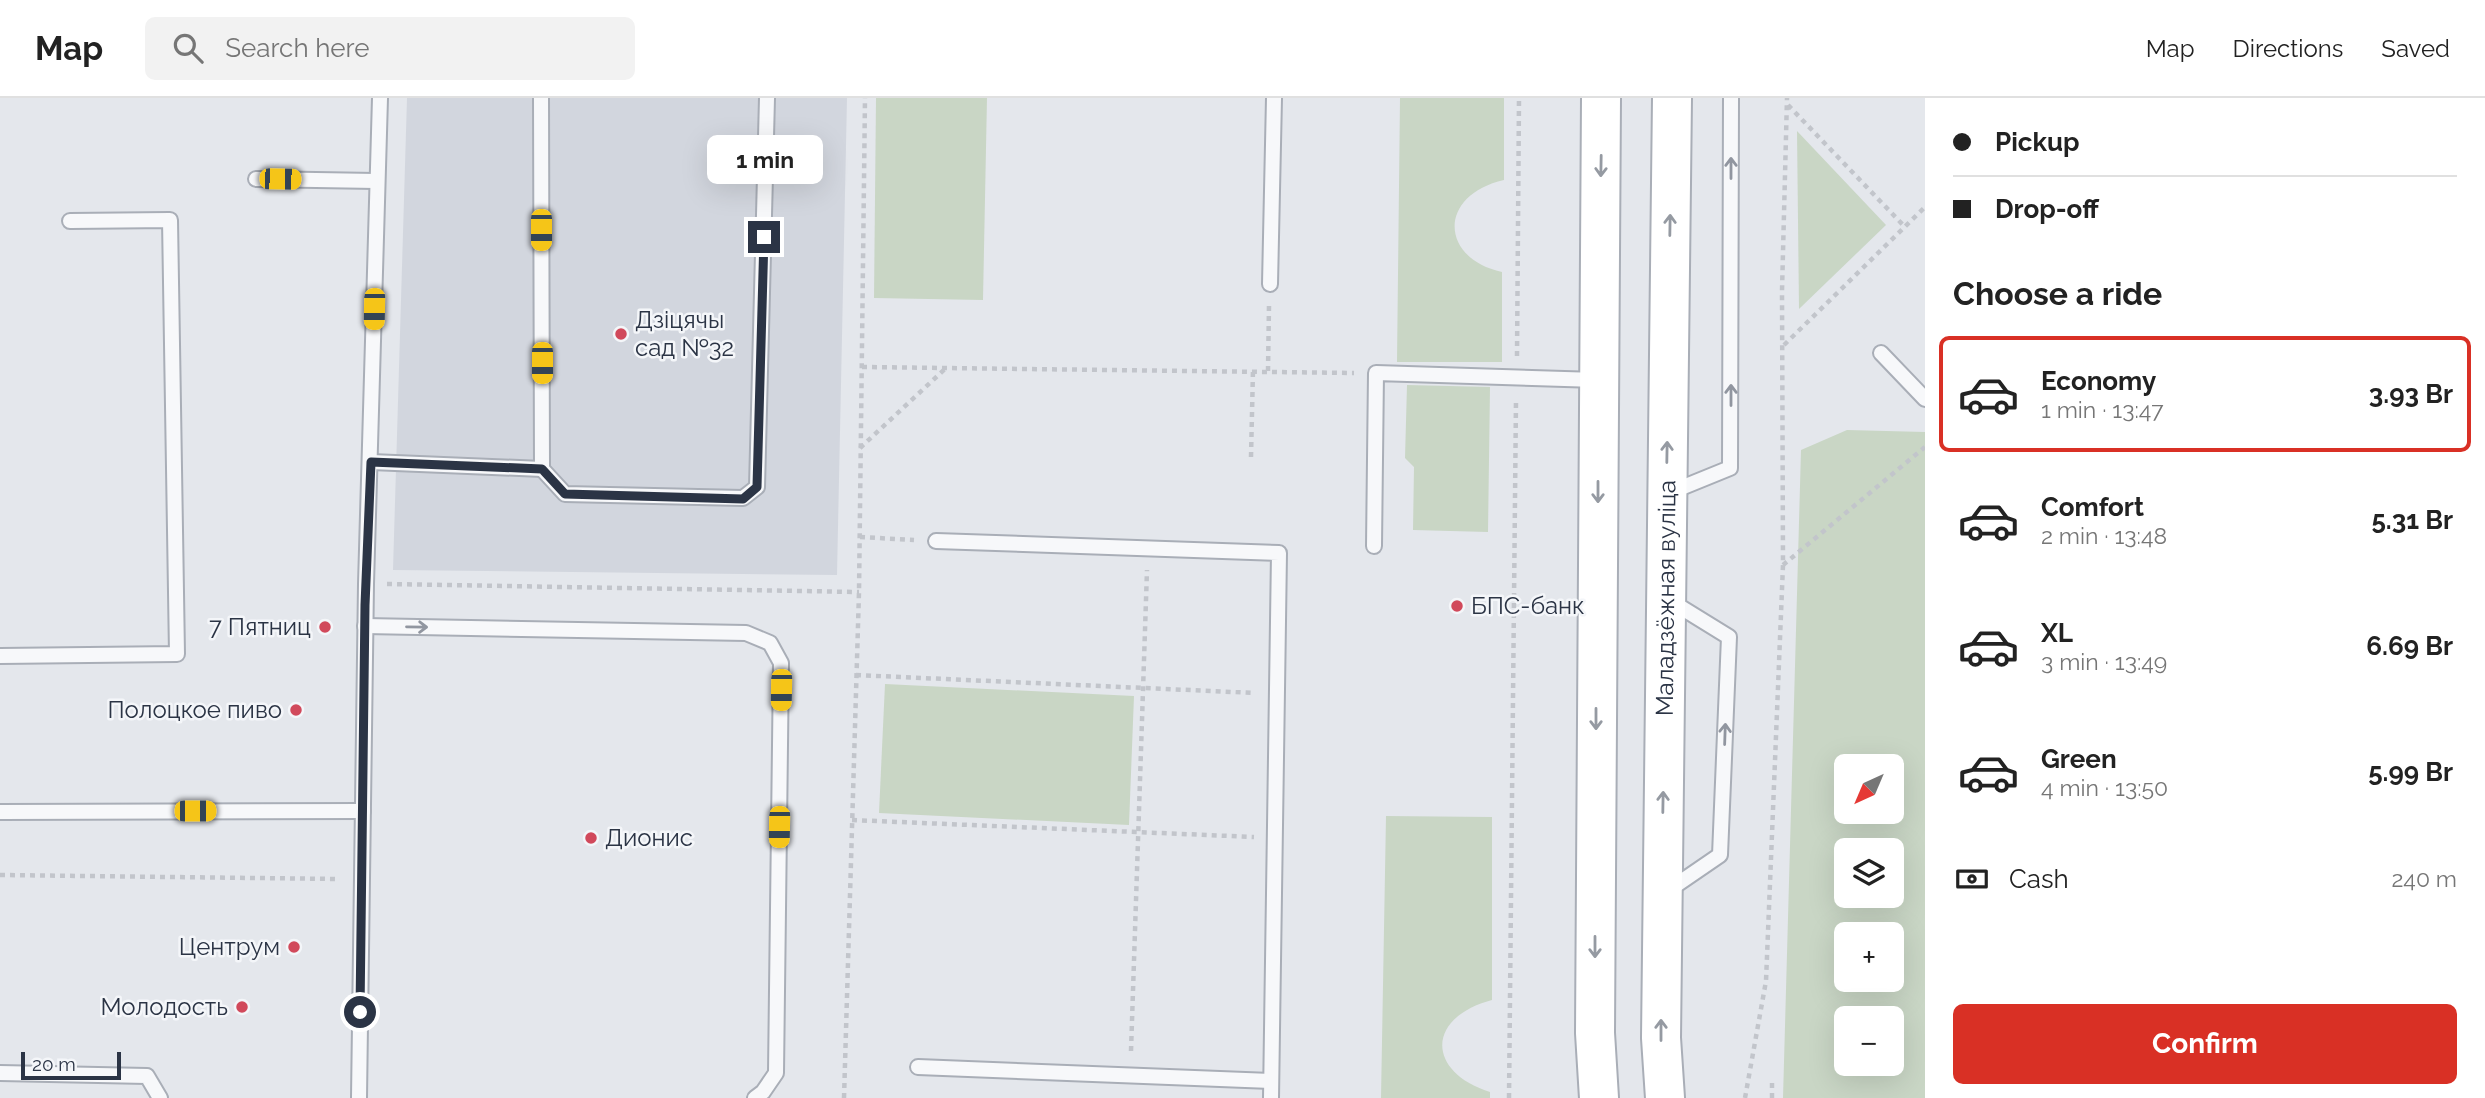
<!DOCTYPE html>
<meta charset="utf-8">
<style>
:root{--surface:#fff;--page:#f2f2f2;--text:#222;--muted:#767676;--line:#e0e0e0;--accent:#d93025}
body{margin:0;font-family:Raleway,sans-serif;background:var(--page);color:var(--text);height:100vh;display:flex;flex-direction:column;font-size:26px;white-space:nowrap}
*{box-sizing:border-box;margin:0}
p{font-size:23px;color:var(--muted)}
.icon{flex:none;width:38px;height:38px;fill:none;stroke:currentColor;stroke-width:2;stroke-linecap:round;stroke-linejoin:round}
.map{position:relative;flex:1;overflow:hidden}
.panel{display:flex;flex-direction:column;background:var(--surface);width:560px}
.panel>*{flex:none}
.top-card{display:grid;align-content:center;height:154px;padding:0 28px;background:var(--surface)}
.needle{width:46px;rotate:224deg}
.tools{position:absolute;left:1834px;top:656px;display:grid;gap:14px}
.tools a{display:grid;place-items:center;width:70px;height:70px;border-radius:10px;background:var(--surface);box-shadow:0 7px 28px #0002;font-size:35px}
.scale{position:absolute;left:21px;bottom:18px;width:100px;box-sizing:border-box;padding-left:7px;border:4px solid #2b3445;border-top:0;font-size:19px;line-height:24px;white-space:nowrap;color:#2b3445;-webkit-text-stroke:5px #f4f6f9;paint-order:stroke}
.end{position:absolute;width:32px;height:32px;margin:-16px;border:9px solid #2b3445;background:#fff;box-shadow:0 0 0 4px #fff}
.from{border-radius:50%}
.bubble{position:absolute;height:49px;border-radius:10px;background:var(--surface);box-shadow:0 7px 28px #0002;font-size:23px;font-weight:700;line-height:49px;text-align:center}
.car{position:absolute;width:21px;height:42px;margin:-21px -10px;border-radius:9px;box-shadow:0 0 5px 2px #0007;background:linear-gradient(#f5c518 24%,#345 0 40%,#f5c518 0 76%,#345 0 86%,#f5c518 0)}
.top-card b{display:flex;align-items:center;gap:24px;height:66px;font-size:26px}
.top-card b+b{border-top:2px solid var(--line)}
.top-card i{width:18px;height:18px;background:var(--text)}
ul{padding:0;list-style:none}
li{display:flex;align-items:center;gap:21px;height:116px;margin:0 14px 10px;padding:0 14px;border:4px solid transparent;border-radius:10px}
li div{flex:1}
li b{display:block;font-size:26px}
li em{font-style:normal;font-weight:700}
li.active{border-color:var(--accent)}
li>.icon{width:63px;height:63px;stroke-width:1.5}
h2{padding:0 28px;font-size:32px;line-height:84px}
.pay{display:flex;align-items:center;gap:18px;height:77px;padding:0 28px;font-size:26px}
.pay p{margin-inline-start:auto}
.cta{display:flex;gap:14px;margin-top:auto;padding:14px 28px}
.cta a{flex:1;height:80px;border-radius:10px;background:var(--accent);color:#fff;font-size:28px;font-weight:700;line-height:80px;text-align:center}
header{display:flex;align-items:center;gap:42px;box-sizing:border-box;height:98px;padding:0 35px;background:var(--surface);border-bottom:2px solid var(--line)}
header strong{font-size:33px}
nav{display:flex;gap:38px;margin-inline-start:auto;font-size:24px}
.search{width:490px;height:63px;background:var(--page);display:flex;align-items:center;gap:18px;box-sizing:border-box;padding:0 24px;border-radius:10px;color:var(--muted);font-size:26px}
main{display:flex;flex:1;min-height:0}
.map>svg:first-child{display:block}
.built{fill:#d2d6de}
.green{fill:#c9d6c5;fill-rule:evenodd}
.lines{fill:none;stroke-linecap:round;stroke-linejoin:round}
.lane-casing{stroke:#a9aeb7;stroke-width:18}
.secondary-casing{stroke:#a9aeb7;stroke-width:42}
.path{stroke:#c2c5cb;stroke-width:4.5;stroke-dasharray:5 5;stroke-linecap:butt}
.lane{stroke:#f7f8fa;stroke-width:14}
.secondary{stroke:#fff;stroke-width:38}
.oneway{stroke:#959aa2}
.oneway2{stroke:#9196a0}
.route{stroke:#2b3445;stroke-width:9}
.poi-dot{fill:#d1495b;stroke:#f4f6f9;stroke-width:2.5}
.labels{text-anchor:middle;stroke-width:5;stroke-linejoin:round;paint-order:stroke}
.poi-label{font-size:24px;fill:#2b3445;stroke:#f4f6f9;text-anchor:end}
.street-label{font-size:24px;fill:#2b3445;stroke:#f4f6f9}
</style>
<header>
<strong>Map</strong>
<div class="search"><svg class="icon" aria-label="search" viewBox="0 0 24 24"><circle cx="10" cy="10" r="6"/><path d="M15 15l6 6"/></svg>Search here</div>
<nav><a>Map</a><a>Directions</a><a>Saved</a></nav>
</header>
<main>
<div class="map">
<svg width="1925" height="1000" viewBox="0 0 1925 1000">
<rect width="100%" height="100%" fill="#e4e7ec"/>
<!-- built -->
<path class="built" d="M 407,0 L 847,0 L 837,477 L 393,472 Z"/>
<!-- green -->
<g class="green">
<path d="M 876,0 L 987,0 L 983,202 L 874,200 Z"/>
<path d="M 1400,0 L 1504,0 L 1504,82 C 1438,97 1439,160 1502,174 L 1502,264 L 1397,264 Z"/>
<path d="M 1797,33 L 1886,127 L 1799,211 Z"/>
<path d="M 1407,287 L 1490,289 L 1488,434 L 1413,432 L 1414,369 L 1405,360 Z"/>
<path d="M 1847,332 L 1925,334 L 1925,1000 L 1783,1000 L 1801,352 ZM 1846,668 L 1892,668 L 1892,714 L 1846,714 ZM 1846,752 L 1892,752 L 1892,798 L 1846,798 ZM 1892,836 L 1892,882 L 1846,882 L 1846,836 ZM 1892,920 L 1892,966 L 1846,966 L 1846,920 Z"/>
<path d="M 885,586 L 1134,598 L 1129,727 L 879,715 Z"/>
<path d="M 1386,718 L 1492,719 L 1492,902 C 1425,920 1427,974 1490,994 L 1490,1000 L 1381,1000 Z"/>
</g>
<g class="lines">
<defs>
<g id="lane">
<path d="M 541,0 L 542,371 L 565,396 L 743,400 L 757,389 L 767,0"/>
<path d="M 256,81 L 376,83"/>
<path d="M 1270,186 L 1274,0"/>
<path d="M 1881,255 L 1925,301"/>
<path d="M 371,364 L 542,371"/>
<path d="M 1671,394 L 1730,370 L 1731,0"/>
<path d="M 936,443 L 1279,455 L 1271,1000"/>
<path d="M 1374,448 L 1376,275 L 1597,282"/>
<path d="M 365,528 L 746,535 L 770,545 L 781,565 L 776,975 L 763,994 L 755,1000"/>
<path d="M 0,558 L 177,556 L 170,122 L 70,123"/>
<path d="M 0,714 L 363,713"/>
<path d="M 1666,794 L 1720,757 L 1729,539 L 1669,502"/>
<path d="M 918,969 L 1271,983"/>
<path d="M 0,975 L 147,978 L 160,1000"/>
<path d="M 359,1000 L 366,486 L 380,0"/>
</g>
<g id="secondary">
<path d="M 1599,1000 L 1595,935 L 1601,0"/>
<path id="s1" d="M 1665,1000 L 1661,940 L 1672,0"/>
</g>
</defs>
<!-- lane casing -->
<use href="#lane" class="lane-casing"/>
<!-- secondary casing -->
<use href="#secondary" class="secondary-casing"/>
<!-- path -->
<g class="path">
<path d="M 1788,7 L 1905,129"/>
<path d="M 1784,247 L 1925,109"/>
<path d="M 1517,258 L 1519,0"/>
<path d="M 862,269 L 1354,275"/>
<path d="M 1268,273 L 1269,207"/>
<path d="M 860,350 L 946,270"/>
<path d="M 1251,359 L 1253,272"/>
<path d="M 860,439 L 914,442"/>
<path d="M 1783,467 L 1925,349"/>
<path d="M 387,486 L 859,494"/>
<path d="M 856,577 L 1255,595"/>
<path d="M 852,722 L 1254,739"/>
<path d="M 0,777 L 340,781"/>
<path d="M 1131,953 L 1147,472"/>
<path d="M 1772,985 L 1772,1000"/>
<path d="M 844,1000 L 859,494 L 865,0"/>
<path d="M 1509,1000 L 1516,302"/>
<path d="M 1745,1000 L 1766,883 L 1783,467 L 1782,193 L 1787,0"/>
</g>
<!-- lane -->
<use href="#lane" class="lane"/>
<!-- secondary -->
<use href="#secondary" class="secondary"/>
</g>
<!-- one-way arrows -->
<defs><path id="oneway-shaft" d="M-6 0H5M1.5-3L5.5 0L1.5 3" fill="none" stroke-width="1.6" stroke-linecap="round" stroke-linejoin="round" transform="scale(1.75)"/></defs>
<g class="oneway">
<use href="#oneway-shaft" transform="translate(1601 68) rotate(91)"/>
<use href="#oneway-shaft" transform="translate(1670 127) rotate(-89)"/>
<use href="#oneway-shaft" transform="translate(1667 354) rotate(-89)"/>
<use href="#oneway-shaft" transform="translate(1598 394) rotate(90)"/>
<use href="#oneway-shaft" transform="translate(1596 621) rotate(90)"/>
<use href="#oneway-shaft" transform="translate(1663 704) rotate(-89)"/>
<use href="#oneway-shaft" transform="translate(1595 849) rotate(90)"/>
<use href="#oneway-shaft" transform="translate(1661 932) rotate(-90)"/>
</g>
<g class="oneway2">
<use href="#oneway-shaft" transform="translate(1731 70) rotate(-90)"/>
<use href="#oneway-shaft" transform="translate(1731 297) rotate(-90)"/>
<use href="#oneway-shaft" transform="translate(417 529) rotate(1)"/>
<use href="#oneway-shaft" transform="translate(1725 636) rotate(-88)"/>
</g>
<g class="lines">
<!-- route -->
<path class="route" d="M 360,914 L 365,507 L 371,364 L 542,371 L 565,396 L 743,401 L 757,389 L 764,139"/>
</g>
<!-- markers -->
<g class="poi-dot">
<circle cx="621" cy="236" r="7"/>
<circle cx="1457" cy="508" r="7"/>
<circle cx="325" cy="529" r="7"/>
<circle cx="296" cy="612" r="7"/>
<circle cx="591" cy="740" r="7"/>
<circle cx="294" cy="849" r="7"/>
<circle cx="242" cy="909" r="7"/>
</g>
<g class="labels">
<!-- poi labels -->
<g class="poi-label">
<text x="635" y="230" text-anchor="start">Дзіцячы<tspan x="635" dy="28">сад №32</tspan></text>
<text x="1471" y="516" text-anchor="start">БПС-банк</text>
<text x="311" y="537">7 Пятниц</text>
<text x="282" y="620">Полоцкое пиво</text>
<text x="605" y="748" text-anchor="start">Дионис</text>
<text x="280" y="857">Центрум</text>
<text x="228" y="917">Молодость</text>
</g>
<!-- street labels -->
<g class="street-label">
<text dy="8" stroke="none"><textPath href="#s1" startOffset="500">Маладзёжная вуліца</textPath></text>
</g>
</g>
</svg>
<div class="tools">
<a><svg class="needle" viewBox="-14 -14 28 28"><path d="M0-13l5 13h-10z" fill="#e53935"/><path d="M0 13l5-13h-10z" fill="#767676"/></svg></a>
<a><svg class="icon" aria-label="layers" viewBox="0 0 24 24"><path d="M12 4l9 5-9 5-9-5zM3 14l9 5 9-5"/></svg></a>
<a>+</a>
<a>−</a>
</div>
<div class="scale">20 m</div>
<i class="end from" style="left:360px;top:914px"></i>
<i class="end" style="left:764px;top:139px"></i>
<div class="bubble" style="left:707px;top:37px;width:116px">1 min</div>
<i class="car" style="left:280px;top:81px;rotate:91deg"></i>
<i class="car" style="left:541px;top:132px;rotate:180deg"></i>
<i class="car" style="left:374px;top:211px;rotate:181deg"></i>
<i class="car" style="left:542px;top:265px;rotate:180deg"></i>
<i class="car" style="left:781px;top:592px;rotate:181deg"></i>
<i class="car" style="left:195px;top:713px;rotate:90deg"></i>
<i class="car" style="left:779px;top:729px;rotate:181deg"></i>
</div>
<section class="panel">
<div class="top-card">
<b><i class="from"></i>Pickup</b>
<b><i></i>Drop-off</b>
</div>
<h2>Choose a ride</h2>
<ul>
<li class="active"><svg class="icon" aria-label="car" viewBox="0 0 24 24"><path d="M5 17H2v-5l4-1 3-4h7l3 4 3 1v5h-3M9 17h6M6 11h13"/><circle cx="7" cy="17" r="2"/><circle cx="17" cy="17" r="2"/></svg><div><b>Economy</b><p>1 min · 13:47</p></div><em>3.93 Br</em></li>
<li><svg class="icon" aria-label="car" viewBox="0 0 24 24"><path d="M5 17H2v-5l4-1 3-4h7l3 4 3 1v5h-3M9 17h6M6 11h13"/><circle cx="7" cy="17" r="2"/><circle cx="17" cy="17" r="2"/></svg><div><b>Comfort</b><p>2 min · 13:48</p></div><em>5.31 Br</em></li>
<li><svg class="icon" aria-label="car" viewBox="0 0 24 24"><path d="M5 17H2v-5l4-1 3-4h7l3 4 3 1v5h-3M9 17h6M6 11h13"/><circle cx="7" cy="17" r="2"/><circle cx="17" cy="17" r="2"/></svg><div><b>XL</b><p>3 min · 13:49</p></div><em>6.69 Br</em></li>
<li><svg class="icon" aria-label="car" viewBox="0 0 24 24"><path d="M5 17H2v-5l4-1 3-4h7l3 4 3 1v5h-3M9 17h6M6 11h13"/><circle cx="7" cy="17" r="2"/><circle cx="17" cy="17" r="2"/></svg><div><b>Green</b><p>4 min · 13:50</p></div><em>5.99 Br</em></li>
</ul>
<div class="pay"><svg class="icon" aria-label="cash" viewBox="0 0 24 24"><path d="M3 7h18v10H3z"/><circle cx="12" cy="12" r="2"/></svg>Cash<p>240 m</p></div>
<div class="cta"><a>Confirm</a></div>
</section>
</main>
